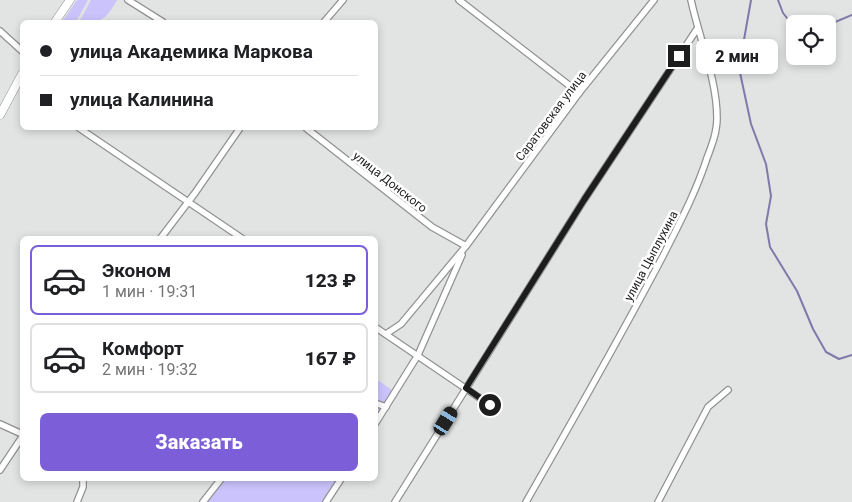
<!DOCTYPE html>
<html lang="ru">
<meta charset="utf-8">
<style>
:root{--surface:#fff;--page:#f2f2f2;--text:#202124;--muted:#757577;--line:#e0e0e0;--accent:#7c5ed9}
body{margin:0;font-family:Roboto,sans-serif;background:var(--page);color:var(--text);height:100vh;display:flex;flex-direction:column;font-size:19px;white-space:nowrap}
*{box-sizing:border-box;margin:0}
p{font-size:16px;color:var(--muted)}
.icon{flex:none;width:28px;height:28px;fill:none;stroke:currentColor;stroke-width:2;stroke-linecap:round;stroke-linejoin:round}
.map{position:relative;flex:1;overflow:hidden}
.side{position:absolute;left:20px;top:236px;width:358px;height:245px;display:flex;flex-direction:column;background:var(--surface);border-radius:8px;box-shadow:0 2px 8px #0003}
.side>*{flex:none}
.hud{position:absolute;left:20px;top:20px;width:358px;height:110px;border-radius:8px;box-shadow:0 2px 8px #0003;display:grid;align-content:center;height:110px;padding:0 20px;background:var(--surface)}
.buttons{position:absolute;left:786px;top:15px;display:grid;gap:10px}
.buttons a{display:grid;place-items:center;width:50px;height:50px;border-radius:8px;background:var(--surface);box-shadow:0 2px 8px #0003;font-size:25px}
.end{position:absolute;width:22px;height:22px;margin:-11px;border:6px solid #1c1d1c;background:#fff;box-shadow:0 0 0 2px #fff}
.from{border-radius:50%}
.bubble{position:absolute;height:35px;border-radius:8px;background:var(--surface);box-shadow:0 2px 8px #0003;font-size:16px;font-weight:800;line-height:35px;text-align:center}
.car{position:absolute;width:15px;height:30px;margin:-15px -8px;border-radius:6px;box-shadow:0 0 4px 1px #0007;background:linear-gradient(#222 24%,#8ab4d8 0 40%,#222 0 76%,#8ab4d8 0 86%,#222 0)}
.hud b{display:flex;align-items:center;gap:18px;height:48px;font-size:19px}
.hud b+b{border-top:1px solid var(--line)}
.hud i{width:12px;height:12px;background:var(--text)}
ul{padding:9px 0 0;list-style:none}
li{display:flex;align-items:center;gap:15px;height:70px;margin:0 10px 8px;padding:0 10px;border:2px solid var(--line);border-radius:8px}
li div{flex:1}
li b{display:block;font-size:19px}
li em{font-style:normal;font-weight:800}
li.selected{border-color:var(--accent)}
li>.icon{width:45px;height:45px;stroke-width:1.5}
.cta{display:flex;gap:10px;margin-top:auto;padding:10px 20px}
.cta a{flex:1;height:58px;border-radius:8px;background:var(--accent);color:#fff;font-size:20px;font-weight:800;line-height:58px;text-align:center}
.map>svg:first-child{display:block}
.green{fill:#cbc4fc}
.lines{fill:none;stroke-linecap:round;stroke-linejoin:round}
.stream{stroke:#8079ab;stroke-width:2}
.minor-casing{stroke:#909391;stroke-width:8}
.tertiary-casing{stroke:#909391;stroke-width:9}
.minor{stroke:#fff;stroke-width:5.5}
.tertiary{stroke:#fff;stroke-width:8}
.route{stroke:#1c1d1c;stroke-width:6}
.labels{text-anchor:middle;stroke-width:5;stroke-linejoin:round;paint-order:stroke}
.street-label{font-size:12px;fill:#1c1d1c;stroke:#fff}
</style>
<div class="map">
<svg width="852" height="502" viewBox="0 0 852 502">
<rect width="100%" height="100%" fill="#e1e4e2"/>
<!-- green -->
<g class="green">
<path d="M 77,0 L 88,0 L 76,22 L 62,22 Z"/>
<path d="M 91,0 L 117,0 C 106,20 101,23 79,22 Z"/>
<path d="M 375,378 L 393,391 L 375,420 Z"/>
<path d="M 225,479 L 339,479 L 324,502 L 207,502 Z"/>
</g>
<g class="lines">
<!-- stream -->
<g class="stream">
<path d="M 751,0 L 739,68 L 751,124 L 766,164 L 771,196 L 766,224 L 770,247 L 797,291 L 813,329 L 826,352 L 839,359 L 852,355"/>
<path d="M 778,0 L 783,13 L 795,28"/>
<path d="M 828,25 L 852,15"/>
</g>
<defs>
<g id="minor">
<path d="M 128,0 L 163,22"/>
<path d="M 459,0 L 579,93"/>
<path d="M 324,22 L 343,0"/>
<path d="M 0,31 L 22,51"/>
<path d="M 79,128 L 243,239"/>
<path d="M 306,128 L 432,227 L 466,246"/>
<path d="M 160,239 L 195,193 L 240,128"/>
<path d="M 375,327 L 490,405"/>
<path d="M 386,334 L 401,324 L 466,246 L 579,93 L 654,0"/>
<path d="M 375,403 L 386,407"/>
<path d="M 0,424 L 22,434"/>
<path d="M 375,424 L 418,355 L 462,255"/>
<path d="M 0,470 L 22,437"/>
<path d="M 77,502 L 83,487 L 83,479"/>
<path d="M 203,502 L 221,479"/>
<path d="M 326,502 L 341,479"/>
<path d="M 395,502 L 584,200 L 697,29"/>
<path d="M 526,502 C 573,420 620,338 664,254 C 680,222 696,192 707,158 C 712,145 717,132 717,118 C 717,79 699,38 691,0"/>
<path d="M 658,502 L 708,407 L 728,390"/>
</g>
<g id="tertiary">
<path d="M 55,22 L 70,0"/>
<path d="M 0,115 L 22,74"/>
</g>
</defs>
<!-- minor casing -->
<use href="#minor" class="minor-casing"/>
<!-- tertiary casing -->
<use href="#tertiary" class="tertiary-casing"/>
<!-- minor -->
<use href="#minor" class="minor"/>
<!-- tertiary -->
<use href="#tertiary" class="tertiary"/>
</g>
<g class="lines">
<!-- route -->
<path class="route" d="M 490,405 L 466,388 L 584,200 L 679,56"/>
</g>
<g class="labels">
<!-- street labels -->
<g class="street-label">
<text transform="translate(551 116) rotate(-53)" y="4">Саратовская улица</text>
<text transform="translate(390 182) rotate(38)" y="4">улица Донского</text>
<text transform="translate(651 256) rotate(-62)" y="4">улица Цыплухина</text>
</g>
</g>
</svg>
<div class="buttons">
<a><svg class="icon" aria-label="locate" viewBox="0 0 24 24"><circle cx="12" cy="12" r="6"/><path d="M12 2v4M12 18v4M2 12h4M18 12h4"/></svg></a>
</div>
<i class="end from" style="left:490px;top:405px"></i>
<i class="end" style="left:679px;top:56px"></i>
<div class="bubble" style="left:696px;top:39px;width:82px">2 мин</div>
<i class="car" style="left:446px;top:421px;rotate:32deg"></i>
<div class="hud">
<b><i class="from"></i>улица Академика Маркова</b>
<b><i></i>улица Калинина</b>
</div>
<section class="side">
<ul>
<li class="selected"><svg class="icon" aria-label="car" viewBox="0 0 24 24"><path d="M5 17H2v-5l4-1 3-4h7l3 4 3 1v5h-3M9 17h6M6 11h13"/><circle cx="7" cy="17" r="2"/><circle cx="17" cy="17" r="2"/></svg><div><b>Эконом</b><p>1 мин · 19:31</p></div><em>123 ₽</em></li>
<li><svg class="icon" aria-label="car" viewBox="0 0 24 24"><path d="M5 17H2v-5l4-1 3-4h7l3 4 3 1v5h-3M9 17h6M6 11h13"/><circle cx="7" cy="17" r="2"/><circle cx="17" cy="17" r="2"/></svg><div><b>Комфорт</b><p>2 мин · 19:32</p></div><em>167 ₽</em></li>
</ul>
<div class="cta"><a>Заказать</a></div>
</section>
</div>
